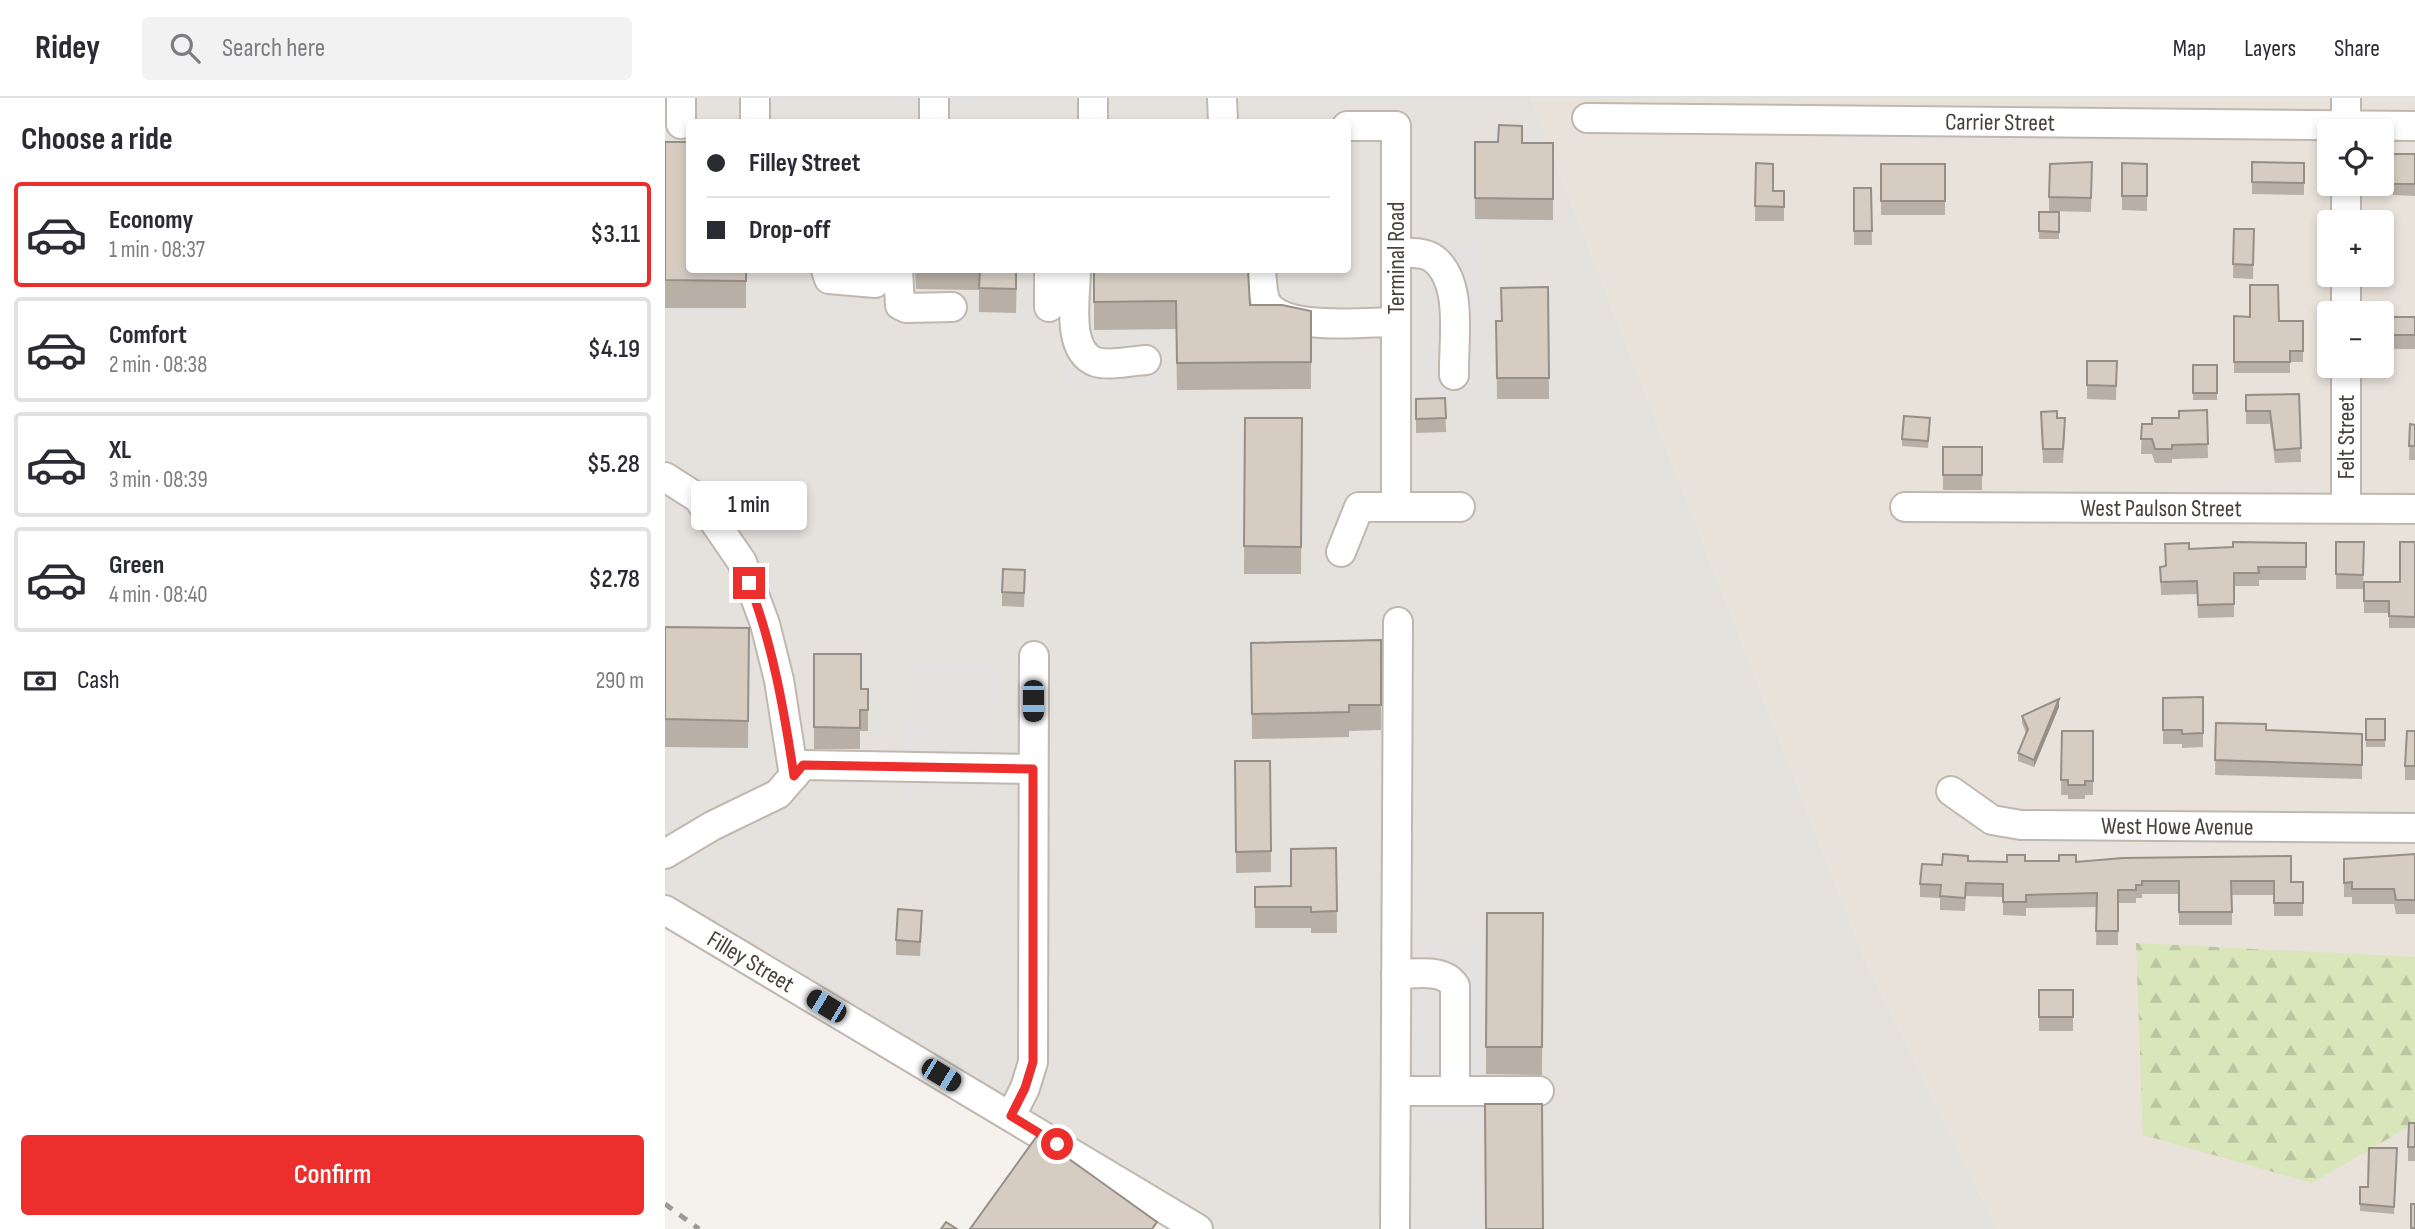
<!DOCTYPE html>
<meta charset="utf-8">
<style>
:root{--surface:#fff;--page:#f2f2f3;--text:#2b2b33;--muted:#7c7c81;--line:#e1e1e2;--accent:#ec2f2d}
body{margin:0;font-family:"Sofia Sans Condensed",sans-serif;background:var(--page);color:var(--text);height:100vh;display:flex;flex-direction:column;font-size:26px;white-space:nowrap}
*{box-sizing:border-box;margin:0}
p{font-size:23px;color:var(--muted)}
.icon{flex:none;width:38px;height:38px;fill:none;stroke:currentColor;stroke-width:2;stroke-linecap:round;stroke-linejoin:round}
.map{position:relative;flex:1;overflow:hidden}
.panel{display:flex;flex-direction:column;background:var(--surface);width:665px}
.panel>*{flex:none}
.top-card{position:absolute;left:21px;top:21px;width:665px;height:154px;border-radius:7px;box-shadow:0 4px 10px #0003;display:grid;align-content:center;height:154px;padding:0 21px;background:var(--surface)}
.buttons{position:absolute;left:1652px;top:21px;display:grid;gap:14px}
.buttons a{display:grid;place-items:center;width:77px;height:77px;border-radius:7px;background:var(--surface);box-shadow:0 4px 10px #0003;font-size:35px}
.end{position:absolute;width:32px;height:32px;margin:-16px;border:9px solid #ec2f2d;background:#fff;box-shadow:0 0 0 4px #fff}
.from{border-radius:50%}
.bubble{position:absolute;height:49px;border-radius:7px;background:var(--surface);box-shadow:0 4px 10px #0003;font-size:23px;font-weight:600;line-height:49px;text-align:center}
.car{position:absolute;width:21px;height:42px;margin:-21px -10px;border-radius:9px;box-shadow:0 0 5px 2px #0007;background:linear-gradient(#222 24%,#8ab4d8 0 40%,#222 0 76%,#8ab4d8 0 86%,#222 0)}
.top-card b{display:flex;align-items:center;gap:24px;height:66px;font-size:26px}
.top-card b+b{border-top:2px solid var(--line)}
.top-card i{width:18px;height:18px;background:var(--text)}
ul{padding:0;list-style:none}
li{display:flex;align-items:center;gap:21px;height:105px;margin:0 14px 10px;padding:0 7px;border:4px solid var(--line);border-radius:7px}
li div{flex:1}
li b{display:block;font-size:26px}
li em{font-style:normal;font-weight:600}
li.on{border-color:var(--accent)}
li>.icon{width:63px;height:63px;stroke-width:1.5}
h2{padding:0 21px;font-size:32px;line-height:84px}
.pay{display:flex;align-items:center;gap:18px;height:77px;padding:0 21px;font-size:26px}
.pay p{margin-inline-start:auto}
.primary-button{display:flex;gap:14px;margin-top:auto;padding:14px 21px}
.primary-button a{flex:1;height:80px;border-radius:7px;background:var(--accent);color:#fff;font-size:28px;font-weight:600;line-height:80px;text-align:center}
header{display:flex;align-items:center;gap:42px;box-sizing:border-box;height:98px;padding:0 35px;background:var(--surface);border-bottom:2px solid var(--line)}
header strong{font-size:33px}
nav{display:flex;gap:38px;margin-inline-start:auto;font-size:24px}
.search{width:490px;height:63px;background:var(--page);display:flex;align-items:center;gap:18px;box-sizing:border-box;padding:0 24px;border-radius:7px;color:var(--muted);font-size:26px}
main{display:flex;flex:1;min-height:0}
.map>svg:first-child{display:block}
.residential{fill:#e9e2db;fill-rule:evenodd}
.industrial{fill:#e5e1dd;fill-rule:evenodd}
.forest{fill:url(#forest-firs)}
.parking{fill:#e4e2e0}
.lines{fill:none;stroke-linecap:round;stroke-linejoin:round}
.minor-casing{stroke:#c0b8af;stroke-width:32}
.minor{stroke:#fff;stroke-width:28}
.rail{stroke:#9a9a9a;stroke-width:5;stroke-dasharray:9 9;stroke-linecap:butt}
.wall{fill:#b8afa7}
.shaded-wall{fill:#968f88}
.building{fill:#d6ccc2;stroke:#968f88;stroke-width:2}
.route{stroke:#ec2f2d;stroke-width:9}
.labels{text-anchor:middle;stroke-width:5;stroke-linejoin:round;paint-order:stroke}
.street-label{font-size:24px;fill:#49413a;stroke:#fff}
</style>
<header>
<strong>Ridey</strong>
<div class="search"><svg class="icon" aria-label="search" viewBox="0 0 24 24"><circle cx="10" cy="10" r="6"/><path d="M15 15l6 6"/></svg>Search here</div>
<nav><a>Map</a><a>Layers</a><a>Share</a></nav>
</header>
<main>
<section class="panel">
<h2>Choose a ride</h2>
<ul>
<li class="on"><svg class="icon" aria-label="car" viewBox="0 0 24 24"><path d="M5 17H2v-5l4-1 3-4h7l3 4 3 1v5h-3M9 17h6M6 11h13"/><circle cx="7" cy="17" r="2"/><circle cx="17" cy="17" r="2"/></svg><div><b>Economy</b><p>1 min · 08:37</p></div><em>$3.11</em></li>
<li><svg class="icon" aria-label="car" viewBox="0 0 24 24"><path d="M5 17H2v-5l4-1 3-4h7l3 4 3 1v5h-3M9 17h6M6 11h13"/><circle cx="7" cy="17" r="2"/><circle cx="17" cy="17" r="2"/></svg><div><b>Comfort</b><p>2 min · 08:38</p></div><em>$4.19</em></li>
<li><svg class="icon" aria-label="car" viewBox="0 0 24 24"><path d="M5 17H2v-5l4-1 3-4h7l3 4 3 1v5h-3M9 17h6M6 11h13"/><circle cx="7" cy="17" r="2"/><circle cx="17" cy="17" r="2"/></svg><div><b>XL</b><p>3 min · 08:39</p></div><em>$5.28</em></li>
<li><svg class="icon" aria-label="car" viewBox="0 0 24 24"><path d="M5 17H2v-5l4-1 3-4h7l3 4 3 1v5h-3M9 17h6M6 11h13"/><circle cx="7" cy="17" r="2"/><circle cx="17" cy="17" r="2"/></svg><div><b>Green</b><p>4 min · 08:40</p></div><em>$2.78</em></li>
</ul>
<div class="pay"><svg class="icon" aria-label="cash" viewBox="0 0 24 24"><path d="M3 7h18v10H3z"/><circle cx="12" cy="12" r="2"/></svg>Cash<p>290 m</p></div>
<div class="primary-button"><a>Confirm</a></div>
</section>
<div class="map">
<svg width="1750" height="1131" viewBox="0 0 1750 1131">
<defs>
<pattern id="forest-firs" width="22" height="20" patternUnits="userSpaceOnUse" patternTransform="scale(1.75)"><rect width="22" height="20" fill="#d8e6b9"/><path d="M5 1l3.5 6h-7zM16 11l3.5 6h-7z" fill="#bbc6a0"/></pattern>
</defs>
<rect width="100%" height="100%" fill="#f5f1ec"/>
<!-- residential -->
<path class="residential" d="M 866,0 L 1750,0 L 1750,1131 L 1333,1131 L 1199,859 ZM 1664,33 L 1717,33 L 1717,86 L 1664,86 ZM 1664,124 L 1717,124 L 1717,177 L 1664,177 ZM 1664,215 L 1717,215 L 1717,268 L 1664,268 Z"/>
<!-- industrial -->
<path class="industrial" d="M 0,0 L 866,0 L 1199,859 L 1333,1131 L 533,1131 L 0,812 ZM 24,24 L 682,24 L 682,172 L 24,172 Z"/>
<!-- forest -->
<path class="forest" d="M 1471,845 L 1750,859 L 1750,1025 L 1647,1085 L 1478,1037 Z"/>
<!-- parking -->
<g class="parking">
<rect x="73" y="0" width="47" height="11"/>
<rect x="238" y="0" width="72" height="8"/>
<path d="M 760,144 L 815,145 L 814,208 L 826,209 L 825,301 L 757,300 Z"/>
<path d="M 348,172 L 399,172 L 398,223 L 357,223 L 358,173 Z"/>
<path d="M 491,237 L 492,290 L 403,291 L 402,238 Z"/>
<path d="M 245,562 L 330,563 L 328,698 L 240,697 L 242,626 L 260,626 L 260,620 L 244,620 Z"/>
<path d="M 758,844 L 817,844 L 817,986 L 875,1008 L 875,1026 L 757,1028 L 757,1009 L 750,1004 L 750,867 L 758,866 Z"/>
<path d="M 813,1127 L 813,1131 L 749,1131 L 749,1128 Z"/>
</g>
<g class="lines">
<defs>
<g id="minor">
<path d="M 428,0 L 428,24"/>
<path d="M 557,0 L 558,24"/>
<path d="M 1681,0 L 1681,33"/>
<path id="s1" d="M 922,20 L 1750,28"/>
<path d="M 90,24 L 90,0"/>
<path d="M 269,24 L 269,0"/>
<path d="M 16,26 L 16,0"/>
<path d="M 682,28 L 731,28 L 731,409"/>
<path d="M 1681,86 L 1681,124"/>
<path d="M 731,155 C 742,155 759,153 769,161 C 799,185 788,243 789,277"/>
<path d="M 161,172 L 164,181 L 210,185"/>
<path d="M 233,172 L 235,207 L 241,210 L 287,209"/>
<path d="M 384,172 L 384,209"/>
<path d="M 411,172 C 411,197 400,253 431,264 C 444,268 467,263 481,262"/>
<path d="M 596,172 C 597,181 597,196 601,204 C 617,234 700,224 731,224"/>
<path d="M 1681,177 L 1681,215"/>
<path d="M 1681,268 L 1681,410"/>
<path d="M 0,379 L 33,400 L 77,464 L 100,526 L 114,582 L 129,678"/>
<path id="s2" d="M 1240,409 L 1750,411"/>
<path d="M 676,454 L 694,409 L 795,409"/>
<path id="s3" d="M 1286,693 L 1327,722 L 1356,727 L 1750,730"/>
<path d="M 0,756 L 47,728 L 113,696 L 138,667 L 368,671"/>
<path id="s4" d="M 0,812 L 533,1131"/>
<path d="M 731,876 C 750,876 779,870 790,888 L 790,993"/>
<path d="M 731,993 L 874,993"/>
<path d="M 346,1018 L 360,990 L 368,964 L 369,558"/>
<path d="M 730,1131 L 733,524"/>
</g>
</defs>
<!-- minor casing -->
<use href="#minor" class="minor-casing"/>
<!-- minor -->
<use href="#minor" class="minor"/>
<!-- rail -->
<path class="rail" d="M 0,1106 L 34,1131"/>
</g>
<!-- wall -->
<g class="wall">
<path d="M 0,44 L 81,172 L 81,210 L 0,210 Z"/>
<path d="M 810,44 L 888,45 L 888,122 L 810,121 Z"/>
<path d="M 1728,56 L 1750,56 L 1750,98 L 1728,97 Z"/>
<path d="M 1427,64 L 1426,114 L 1384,113 L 1384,99 Z"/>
<path d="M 1587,64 L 1639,65 L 1639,97 L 1587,96 Z"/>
<path d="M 1091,65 L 1108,93 L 1119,93 L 1119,123 L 1090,123 Z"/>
<path d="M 1457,65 L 1482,66 L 1482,113 L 1457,112 Z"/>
<rect x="1216" y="66" width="64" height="51"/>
<path d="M 1189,90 L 1206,90 L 1207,147 L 1189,147 Z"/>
<rect x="1374" y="114" width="20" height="27"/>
<path d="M 1569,131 L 1589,131 L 1588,181 L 1568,180 Z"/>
<path d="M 250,172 L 352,172 L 351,215 L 314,214 L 314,192 L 251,191 Z"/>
<path d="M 429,172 L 585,207 L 646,213 L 646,291 L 512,292 L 511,231 L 429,232 Z"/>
<path d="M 883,189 L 884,301 L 832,301 L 831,223 L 836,223 Z"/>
<path d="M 1569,218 L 1614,223 L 1638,223 L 1638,264 L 1625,264 L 1625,275 L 1569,275 Z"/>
<rect x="1727" y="219" width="23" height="32"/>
<path d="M 1422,263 L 1452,263 L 1451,302 L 1422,301 Z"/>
<rect x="1528" y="267" width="24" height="35"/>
<path d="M 1634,296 L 1636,364 L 1610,365 L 1605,326 L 1581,326 L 1581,297 Z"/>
<path d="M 780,300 L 781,334 L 751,335 L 751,301 Z"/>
<path d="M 1542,312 L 1543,360 L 1507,361 L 1507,365 L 1490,365 L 1487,356 L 1476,356 L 1477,326 L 1487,326 Z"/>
<path d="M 1376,314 L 1392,320 L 1400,335 L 1398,365 L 1378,365 Z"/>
<path d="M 580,320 L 637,320 L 636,476 L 579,476 Z"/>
<path d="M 1745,326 L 1750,327 L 1750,362 L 1744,362 Z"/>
<path d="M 1265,327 L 1263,350 L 1237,348 L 1237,341 Z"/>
<rect x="1278" y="349" width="39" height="43"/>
<path d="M 1671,444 L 1699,444 L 1698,491 L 1671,491 Z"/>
<path d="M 1750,444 L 1750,530 L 1724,530 L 1724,515 L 1699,515 L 1699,484 L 1735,484 Z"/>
<path d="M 1641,445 L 1641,482 L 1594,482 L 1594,488 L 1569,488 L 1569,519 L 1533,520 L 1532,496 L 1496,497 L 1495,469 L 1500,469 L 1524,451 Z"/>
<path d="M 360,486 L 359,509 L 337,508 L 337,494 Z"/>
<path d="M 0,529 L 84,530 L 83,650 L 0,649 Z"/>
<path d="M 716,542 L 716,632 L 684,633 L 684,639 L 587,641 L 586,545 Z"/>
<path d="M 149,556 L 196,591 L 203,591 L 203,633 L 195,633 L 195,651 L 149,651 Z"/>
<path d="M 1538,599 L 1538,649 L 1517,650 L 1517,646 L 1498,646 L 1498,600 Z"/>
<path d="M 1394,609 L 1369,669 L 1353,663 L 1353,655 L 1361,635 L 1357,625 L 1357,618 Z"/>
<rect x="1701" y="621" width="19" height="28"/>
<path d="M 1551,625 L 1601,632 L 1697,636 L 1697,681 L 1550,677 Z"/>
<path d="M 1397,633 L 1428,633 L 1428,697 L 1420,697 L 1420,701 L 1403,701 L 1403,697 L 1396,697 Z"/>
<path d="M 1750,633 L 1750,682 L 1740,682 L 1740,668 Z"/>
<path d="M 570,663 L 605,663 L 606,774 L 571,775 Z"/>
<path d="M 671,750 L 672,835 L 646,835 L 646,830 L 590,830 L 590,789 L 626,788 Z"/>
<path d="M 1750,756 L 1750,816 L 1731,816 L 1729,806 L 1687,806 L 1687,799 L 1679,799 L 1679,761 Z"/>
<path d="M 1303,763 L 1411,764 L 1626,784 L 1638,784 L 1638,818 L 1609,818 L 1609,797 L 1567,797 L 1567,827 L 1514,827 L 1514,796 L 1477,796 L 1477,800 L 1471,800 L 1471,805 L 1453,805 L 1453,847 L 1431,847 L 1432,809 L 1361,810 L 1361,818 L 1338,817 L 1338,799 L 1301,798 L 1300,813 L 1275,812 L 1275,800 L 1255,799 L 1255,786 L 1277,767 Z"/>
<path d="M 822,815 L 878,815 L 877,977 L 821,976 Z"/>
<path d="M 257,827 L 255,858 L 231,857 L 231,842 Z"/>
<rect x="1374" y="892" width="34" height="41"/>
<path d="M 1750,1025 L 1750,1063 L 1743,1063 L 1743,1049 Z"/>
<path d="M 1732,1050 L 1729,1116 L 1695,1113 L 1695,1089 L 1703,1089 Z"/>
</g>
<!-- shaded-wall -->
<path class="shaded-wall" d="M 1394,601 L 1394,609 L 1369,669 L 1369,662 Z"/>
<!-- building -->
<g class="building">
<path d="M 834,27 L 857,28 L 857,45 L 888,45 L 888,101 L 810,100 L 810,44 L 833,44 Z"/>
<path d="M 0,44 L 24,44 L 24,172 L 81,172 L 81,183 L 0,182 Z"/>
<rect x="1728" y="56" width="22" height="30"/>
<path d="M 1427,64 L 1426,100 L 1384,99 L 1385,66 Z"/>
<path d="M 1587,64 L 1639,65 L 1639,85 L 1587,84 Z"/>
<path d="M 1091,65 L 1108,66 L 1108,93 L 1119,93 L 1119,109 L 1090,108 Z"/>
<path d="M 1457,65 L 1482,66 L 1482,98 L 1457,98 Z"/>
<rect x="1216" y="66" width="64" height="37"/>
<path d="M 1189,90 L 1206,90 L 1207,133 L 1189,133 Z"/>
<path d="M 1374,114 L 1394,114 L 1394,134 L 1374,133 Z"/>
<path d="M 1569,131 L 1589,131 L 1588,167 L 1568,166 Z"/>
<path d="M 315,172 L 351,172 L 351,191 L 314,190 Z"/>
<path d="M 429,172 L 583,172 L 585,207 L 617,207 L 646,213 L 646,264 L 512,265 L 511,203 L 429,204 Z"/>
<path d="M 1585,187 L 1613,187 L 1614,223 L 1638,223 L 1638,253 L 1625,253 L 1625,264 L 1569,264 L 1569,218 L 1585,219 Z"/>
<path d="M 883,189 L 884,280 L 832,280 L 831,223 L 837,223 L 836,190 Z"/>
<rect x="1727" y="219" width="23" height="18"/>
<path d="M 1422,263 L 1452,263 L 1451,288 L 1422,287 Z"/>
<rect x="1528" y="267" width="24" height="28"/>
<path d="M 1634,296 L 1636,350 L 1610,352 L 1605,313 L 1581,313 L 1581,297 Z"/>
<path d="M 780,300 L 781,320 L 751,321 L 751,301 Z"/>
<path d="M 1542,312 L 1543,346 L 1507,347 L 1507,351 L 1490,351 L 1487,341 L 1476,341 L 1477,326 L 1487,326 L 1487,320 L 1514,320 L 1514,313 Z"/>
<path d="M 1392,313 L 1392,320 L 1400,320 L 1398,351 L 1378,351 L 1376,314 Z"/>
<path d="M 1239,318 L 1265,320 L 1263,343 L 1237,341 Z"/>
<path d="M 580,320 L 637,320 L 636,449 L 579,448 Z"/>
<path d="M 1745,326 L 1750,327 L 1750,348 L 1744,348 Z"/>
<rect x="1278" y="349" width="39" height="28"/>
<path d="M 1568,444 L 1641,445 L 1641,469 L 1593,469 L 1594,475 L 1569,475 L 1569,506 L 1533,507 L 1532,483 L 1496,484 L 1495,469 L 1501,468 L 1500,446 L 1524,445 L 1524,451 L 1568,449 Z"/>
<path d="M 1671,444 L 1699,444 L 1698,477 L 1671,476 Z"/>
<path d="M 1735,444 L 1750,444 L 1750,519 L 1724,518 L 1724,503 L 1699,503 L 1699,484 L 1735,484 Z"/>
<path d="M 338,471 L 360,472 L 359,495 L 337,494 Z"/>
<path d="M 0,529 L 84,530 L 83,623 L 0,621 Z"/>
<path d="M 716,542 L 716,607 L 684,607 L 684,614 L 587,616 L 586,545 Z"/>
<path d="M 149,556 L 196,556 L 196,591 L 203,591 L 203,612 L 195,612 L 195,630 L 149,629 Z"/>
<path d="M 1538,599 L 1538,635 L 1517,636 L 1517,632 L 1498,632 L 1498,600 Z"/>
<path d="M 1394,601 L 1369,662 L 1353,655 L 1363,631 L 1357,618 Z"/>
<rect x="1701" y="621" width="19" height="21"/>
<path d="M 1551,625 L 1601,626 L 1601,632 L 1697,636 L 1697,667 L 1550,662 Z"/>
<path d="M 1397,633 L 1428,633 L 1428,683 L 1420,683 L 1420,687 L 1403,687 L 1403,682 L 1396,682 Z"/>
<path d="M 1742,633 L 1750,633 L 1750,668 L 1740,668 Z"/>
<path d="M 570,663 L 605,663 L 606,753 L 571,754 Z"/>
<path d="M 671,750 L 672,813 L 646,814 L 646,809 L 590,809 L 590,789 L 626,788 L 626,751 Z"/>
<path d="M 1278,756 L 1303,758 L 1303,763 L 1342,764 L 1342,757 L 1360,757 L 1360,763 L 1394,763 L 1394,757 L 1411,757 L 1411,764 L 1458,760 L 1626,758 L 1626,784 L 1638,784 L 1638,805 L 1609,805 L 1609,783 L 1566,783 L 1567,814 L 1514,814 L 1514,783 L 1477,783 L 1477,787 L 1471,787 L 1471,792 L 1453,792 L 1453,833 L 1431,833 L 1432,795 L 1361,797 L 1361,804 L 1338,804 L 1338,786 L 1301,785 L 1300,800 L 1275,798 L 1276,787 L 1255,786 L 1257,766 L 1277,767 Z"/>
<path d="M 1750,756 L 1750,802 L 1731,802 L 1729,791 L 1687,791 L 1687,784 L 1679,785 L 1679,761 Z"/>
<path d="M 233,811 L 257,813 L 255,844 L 231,842 Z"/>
<path d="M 822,815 L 878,815 L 877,949 L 821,949 Z"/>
<rect x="1374" y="892" width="34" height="27"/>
<path d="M 820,1006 L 877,1006 L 878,1131 L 821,1131 Z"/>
<path d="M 1744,1025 L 1750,1025 L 1750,1049 L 1743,1049 Z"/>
<path d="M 372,1038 L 492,1124 L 487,1131 L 305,1131 Z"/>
<path d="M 1704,1050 L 1732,1050 L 1729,1109 L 1695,1106 L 1695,1089 L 1703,1089 Z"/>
<rect x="1746" y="1106" width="4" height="24"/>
<path d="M 281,1124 L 292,1131 L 276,1131 Z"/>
</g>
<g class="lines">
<!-- route -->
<path class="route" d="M 84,485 C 108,548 119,612 129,678 L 138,667 L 368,671 L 368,964 L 360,990 L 346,1018 L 392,1046"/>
</g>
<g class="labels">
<!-- street labels -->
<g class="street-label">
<text dy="8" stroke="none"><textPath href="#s1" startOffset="413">Carrier Street</textPath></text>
<text transform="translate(731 160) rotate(-90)" y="8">Terminal Road</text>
<text transform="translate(1681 339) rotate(-90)" y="8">Felt Street</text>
<text dy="8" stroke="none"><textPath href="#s2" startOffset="256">West Paulson Street</textPath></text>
<text dy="8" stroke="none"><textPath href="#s3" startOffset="236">West Howe Avenue</textPath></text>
<text dy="8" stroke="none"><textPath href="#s4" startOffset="100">Filley Street</textPath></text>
</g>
</g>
</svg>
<div class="buttons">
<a><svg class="icon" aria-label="locate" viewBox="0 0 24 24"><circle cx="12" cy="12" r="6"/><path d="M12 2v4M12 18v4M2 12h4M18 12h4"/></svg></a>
<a>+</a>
<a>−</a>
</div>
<i class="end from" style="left:392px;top:1046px"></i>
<i class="end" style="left:84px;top:485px"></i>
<div class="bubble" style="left:26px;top:383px;width:116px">1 min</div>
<i class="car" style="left:368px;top:603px;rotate:180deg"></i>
<i class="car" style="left:161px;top:908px;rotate:301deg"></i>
<i class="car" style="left:276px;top:977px;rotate:121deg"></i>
<div class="top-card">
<b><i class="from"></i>Filley Street</b>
<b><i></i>Drop-off</b>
</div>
</div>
</main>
